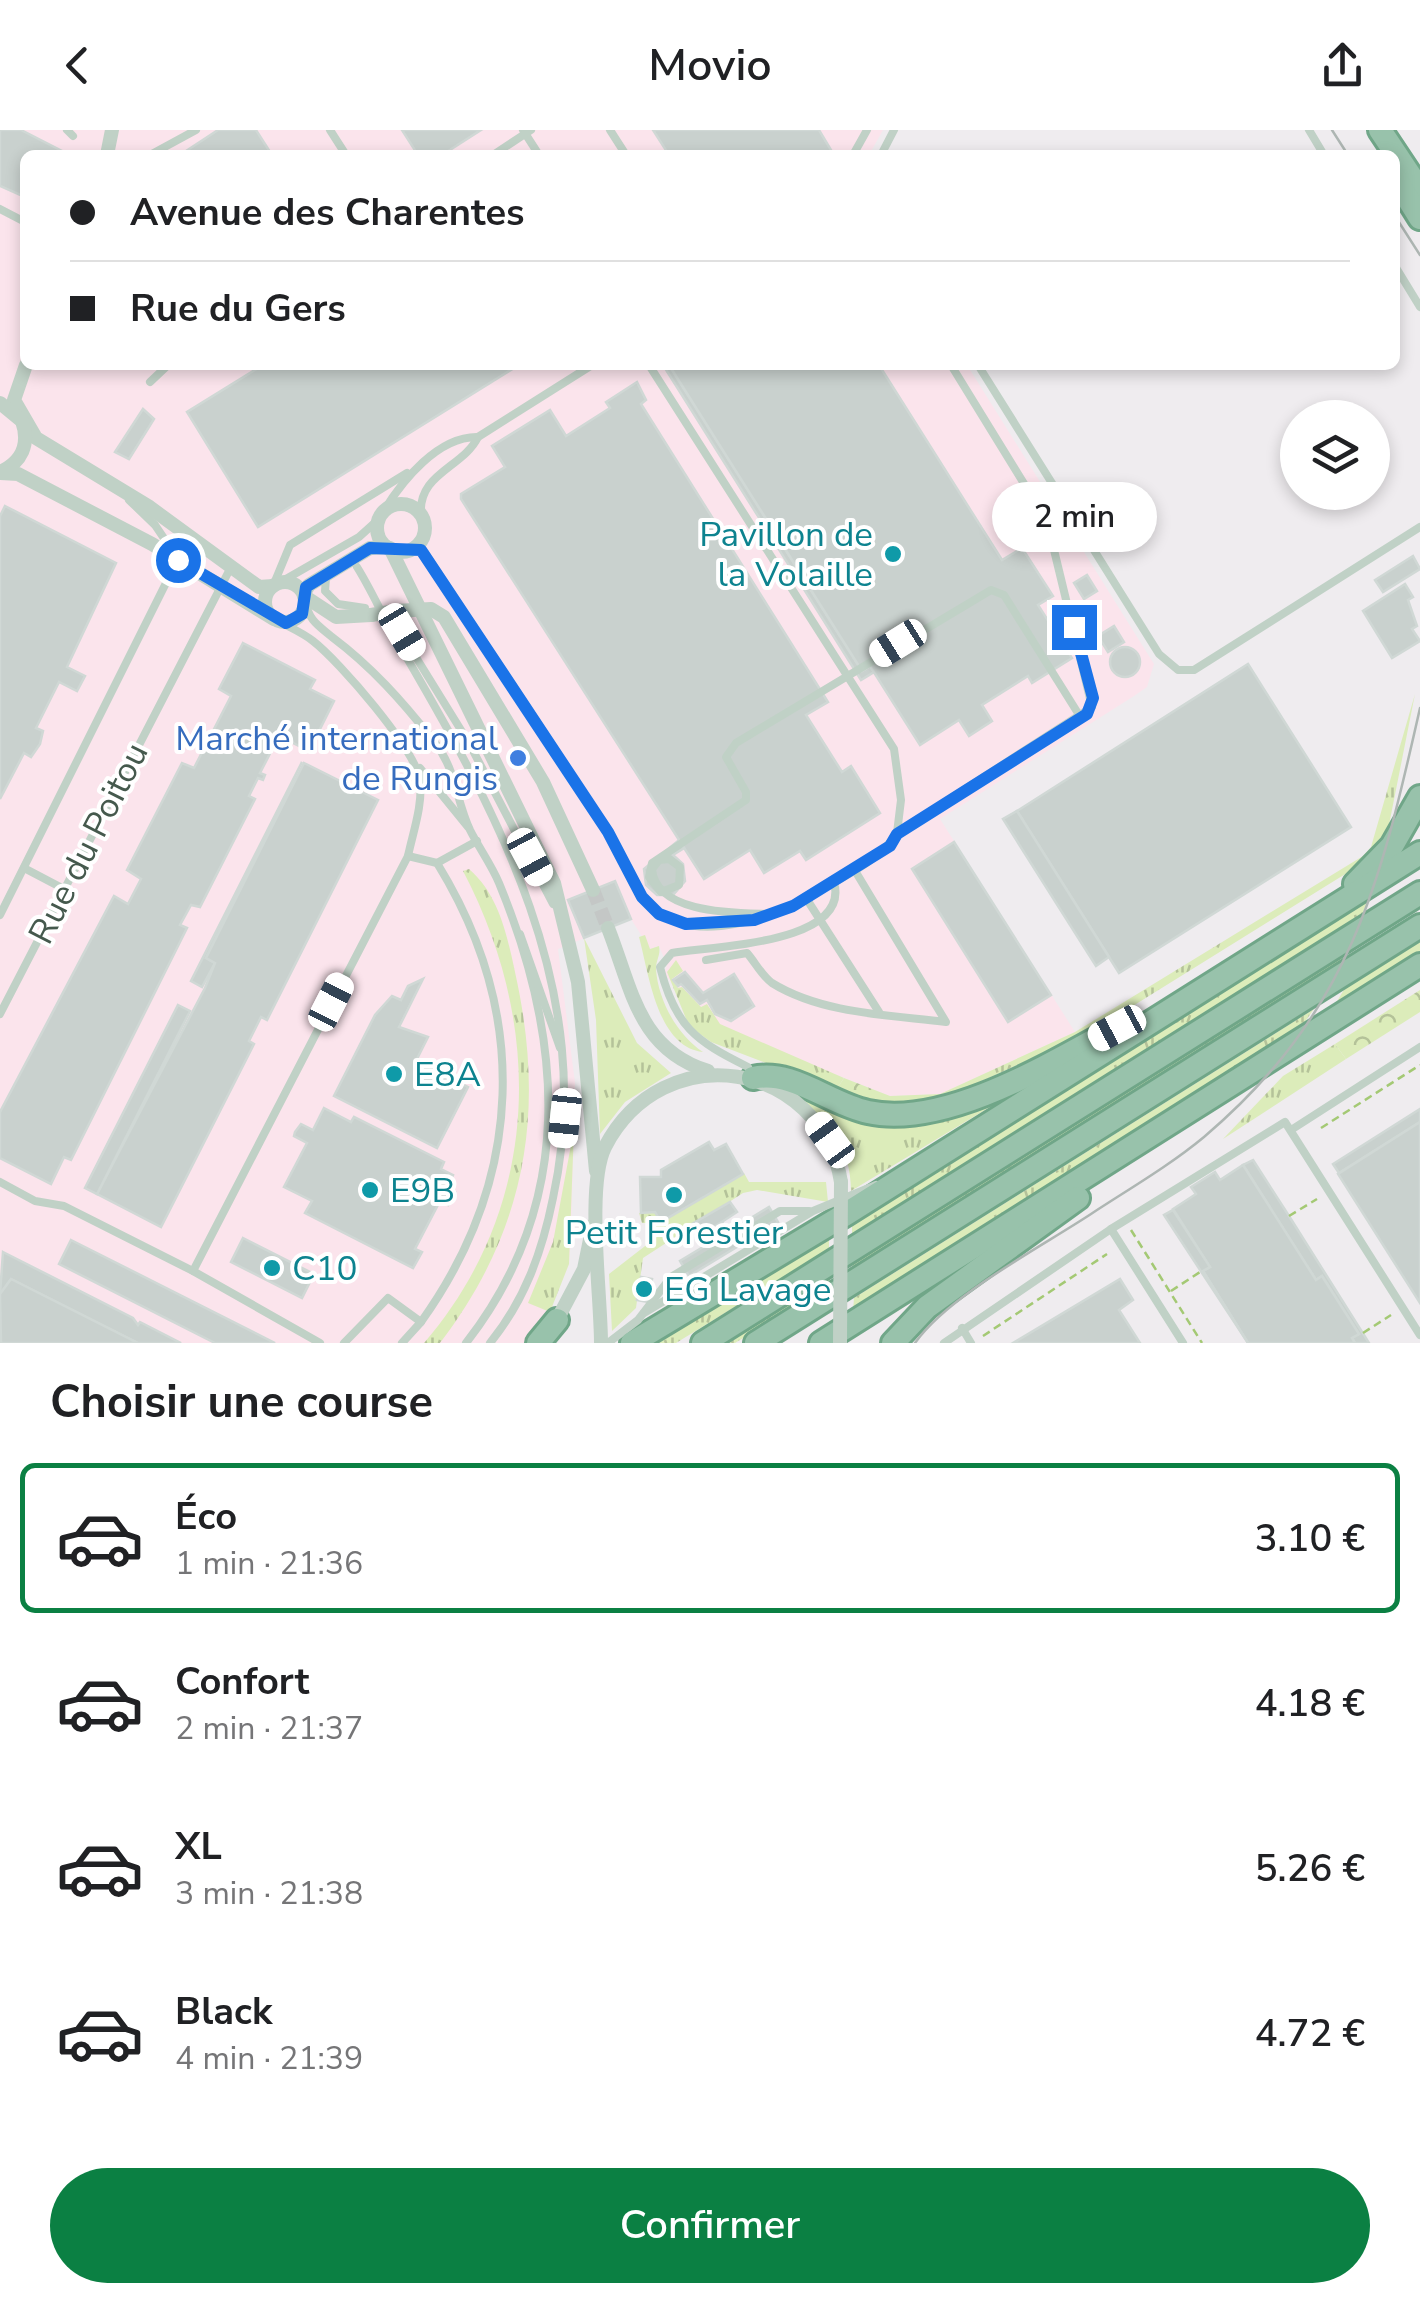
<!DOCTYPE html>
<html lang="fr">
<meta charset="utf-8">
<style>
:root{--surface:#fff;--page:#f6f6f6;--text:#202124;--muted:#757577;--line:#e0e0e0;--accent:#0b8043}
body{margin:0;font-family:"Nunito Sans",sans-serif;background:var(--page);color:var(--text);height:100vh;display:flex;flex-direction:column;font-size:38px;white-space:nowrap}
*{box-sizing:border-box;margin:0}
p{font-size:32px;color:var(--muted)}
.icon{flex:none;width:55px;height:55px;fill:none;stroke:currentColor;stroke-width:2;stroke-linecap:round;stroke-linejoin:round}
.map{position:relative;height:1213px;overflow:hidden}
.drawer{display:flex;flex-direction:column;background:var(--surface);flex:1}
.drawer>*{flex:none}
.banner{position:absolute;left:20px;top:20px;width:1380px;height:220px;border-radius:15px;box-shadow:0 5px 15px #0003;display:grid;align-content:center;height:220px;padding:0 50px;background:var(--surface)}
.tools{position:absolute;left:1280px;top:270px;display:grid;gap:20px}
.tools a{display:grid;place-items:center;width:110px;height:110px;border-radius:50%;background:var(--surface);box-shadow:0 5px 15px #0003;font-size:50px}
.end{position:absolute;width:45px;height:45px;margin:-22px;border:12px solid #1a73e8;background:#fff;box-shadow:0 0 0 5px #fff}
.from{border-radius:50%}
.bubble{position:absolute;height:70px;border-radius:35px;background:var(--surface);box-shadow:0 5px 15px #0003;font-size:32px;font-weight:600;line-height:70px;text-align:center}
.car{position:absolute;width:30px;height:60px;margin:-30px -15px;border-radius:12px;box-shadow:0 0 8px 2px #0007;background:linear-gradient(#fff 24%,#345 0 40%,#fff 0 76%,#345 0 86%,#fff 0)}
.banner b{display:flex;align-items:center;gap:35px;height:95px;font-size:38px}
.banner b+b{border-top:2px solid var(--line)}
.banner i{width:25px;height:25px;background:var(--text)}
ul{padding:0;list-style:none}
li{display:flex;align-items:center;gap:30px;height:150px;margin:0 20px 15px;padding:0 30px;border:5px solid transparent;border-radius:15px}
li div{flex:1}
li b{display:block;font-size:38px}
li em{font-style:normal;font-weight:600}
li.on{border-color:var(--accent)}
li>.icon{width:90px;height:90px;stroke-width:1.5}
h2{padding:0 50px;font-size:45px;line-height:120px}
.primary-button{display:flex;gap:20px;margin-top:auto;padding:20px 50px}
.primary-button a{flex:1;height:115px;border-radius:60px;background:var(--accent);color:#fff;font-size:40px;font-weight:600;line-height:115px;text-align:center}
header{display:flex;justify-content:space-between;align-items:center;height:130px;padding:0 50px;background:var(--surface);font-size:45px;font-weight:600}
.map>svg:first-child{display:block}
.commercial{fill:#fbe4ec}
.grass{fill:url(#grass-tufts)}
.forest{fill:url(#forest-crowns)}
.building{fill:#c9d1ce;stroke:#d0d8d5;stroke-width:2.5}
.lines{fill:none;stroke-linecap:round;stroke-linejoin:round}
.minor-tunnel{stroke:#c4c7c6;stroke-width:14;stroke-dasharray:14 7;stroke-linecap:butt}
.trunk-casing{stroke:#70a688;stroke-width:28}
.path{stroke:#a4c974;stroke-width:2.5;stroke-dasharray:8 5;stroke-linecap:butt}
.service{stroke:#c0d1c6;stroke-width:8}
.minor{stroke:#c0d1c6;stroke-width:14}
.trunk{stroke:#98c2ab;stroke-width:22}
.tram{stroke:#aeb6b3;stroke-width:2.5}
.minor-bridge{stroke:#c0d1c6;stroke-width:14}
.route{stroke:#1a73e8;stroke-width:12}
.culture-dot{fill:#0f9aa8;stroke:#fff;stroke-width:4}
.shop-dot{fill:#3f7fe0;stroke:#fff;stroke-width:4}
.labels{text-anchor:middle;stroke-width:8;stroke-linejoin:round;paint-order:stroke}
.culture-label{font-size:35px;fill:#0d838f;stroke:#fff;text-anchor:start}
.shop-label{font-size:35px;fill:#366cbe;stroke:#fff;text-anchor:end}
.street-label{font-size:35px;fill:#45594d;stroke:#fff}
</style>
<header><svg class="icon" aria-label="back" viewBox="0 0 24 24"><path d="M15 5l-7 7 7 7"/></svg>Movio<svg class="icon" aria-label="share" viewBox="0 0 24 24"><path d="M12 15V3M7 8l5-5 5 5M5 13v7h14v-7"/></svg></header>
<div class="map">
<svg width="1420" height="1213" viewBox="0 0 1420 1213">
<defs>
<pattern id="grass-tufts" width="24" height="20" patternUnits="userSpaceOnUse" patternTransform="scale(2.5)"><rect width="24" height="20" fill="#dcecba"/><path d="M3 7l-1-3M5 7V3M7 7l1-3M15 17l-1-3M17 17v-4M19 17l1-3" fill="none" stroke="#b4c299"/></pattern>
<pattern id="forest-crowns" width="20" height="18" patternUnits="userSpaceOnUse" patternTransform="scale(2.5)"><rect width="20" height="18" fill="#dcecba"/><path d="M2 6a3 3 0 1 1 6 0M12 15a3 3 0 1 1 6 0" fill="none" stroke="#b4c299"/></pattern>
</defs>
<rect width="100%" height="100%" fill="#efecef"/>
<!-- commercial -->
<path class="commercial" d="M 0,0 L 883,0 L 869,25 L 25,25 L 25,235 L 967,235 L 1154,534 L 1147,557 L 1134,566 L 940,689 L 1075,902 L 940,964 L 890,966 L 700,891 L 664,843 L 667,835 L 659,816 L 650,819 L 631,789 L 558,819 L 575,953 L 571,1107 L 569,1134 L 548,1185 L 524,1213 L 0,1213 Z"/>
<!-- grass -->
<g class="grass">
<path d="M 1415,564 L 1384,720 L 1091,902 L 940,970 L 940,964 L 1075,902 L 1363,726 L 1371,717 Z"/>
<path d="M 469,739 C 499,765 507,805 515,842 C 546,981 527,1099 440,1213 L 424,1213 C 541,1077 545,897 463,741 Z"/>
<path d="M 1368,769 L 1362,785 L 852,1104 L 852,1093 Z"/>
<path d="M 645,805 L 650,819 L 659,816 C 661,825 656,829 656,839 C 658,870 677,905 703,922 C 657,917 649,844 639,807 Z"/>
<path d="M 584,808 L 637,913 L 671,943 L 625,972 L 600,1004 L 596,890 Z"/>
<path d="M 1420,808 L 1420,823 L 1333,878 L 1348,853 Z"/>
<path d="M 1349,817 L 1340,834 L 852,1143 L 853,1130 Z"/>
<path d="M 676,830 L 683,841 L 672,849 L 678,858 L 682,857 L 701,877 L 707,874 L 720,894 L 844,948 L 836,960 L 711,912 L 689,896 L 667,842 Z"/>
<path d="M 1314,879 L 1299,900 L 853,1181 L 854,1168 Z"/>
<path d="M 1335,914 L 1346,929 L 1223,1009 L 1283,946 Z"/>
<path d="M 1041,946 L 851,1061 C 851,1016 828,992 794,967 L 796,963 L 887,992 Z"/>
<path d="M 574,999 L 569,1134 L 550,1182 L 528,1173 L 553,1112 Z"/>
<path d="M 744,1043 L 749,1052 L 826,1052 L 828,1072 L 757,1060 L 743,1063 L 643,1128 L 636,1178 L 612,1201 L 609,1144 L 658,1106 L 649,1093 L 642,1093 L 639,1083 L 655,1082 L 661,1091 Z"/>
<path d="M 829,1107 L 829,1119 L 676,1213 L 654,1213 Z"/>
<path d="M 830,1144 L 830,1155 L 735,1213 L 717,1213 Z"/>
</g>
<!-- forest -->
<g class="forest">
<path d="M 1420,860 L 1420,882 L 1346,929 L 1335,914 Z"/>
<path d="M 844,948 L 890,966 L 940,964 L 940,970 C 902,976 873,972 836,960 Z"/>
</g>
<!-- building -->
<g class="building">
<path d="M 0,0 L 21,0 L 70,25 L 25,25 L 25,67 L 0,56 Z"/>
<path d="M 218,0 L 256,0 L 272,25 L 180,25 Z"/>
<path d="M 402,0 L 481,0 L 442,25 L 418,25 Z"/>
<path d="M 653,0 L 819,0 L 834,25 L 669,25 Z"/>
<path d="M 263,235 L 519,235 L 258,397 L 187,282 Z"/>
<path d="M 663,235 L 669,235 L 862,541 L 870,536 L 874,542 L 861,550 Z"/>
<path d="M 669,235 L 879,235 L 1002,430 L 1022,418 L 1053,466 L 1038,475 L 1072,528 L 1032,553 L 1028,546 L 982,575 L 992,591 L 969,606 L 959,590 L 920,615 L 870,536 L 862,541 Z"/>
<path d="M 637,252 L 646,270 L 641,274 L 828,572 L 806,585 L 842,642 L 851,636 L 880,683 L 806,730 L 800,721 L 764,743 L 750,720 L 704,749 L 461,369 L 461,364 L 505,337 L 492,316 L 550,280 L 566,306 L 610,278 L 606,272 Z"/>
<path d="M 143,279 L 154,289 L 129,329 L 115,322 Z"/>
<path d="M 5,376 L 116,433 L 67,537 L 85,546 L 77,561 L 59,552 L 36,598 L 43,601 L 40,614 L 31,627 L 24,623 L 0,669 L 0,386 Z"/>
<path d="M 1413,426 L 1420,439 L 1383,462 L 1375,450 Z"/>
<path d="M 1087,445 L 1097,461 L 1084,469 L 1074,453 Z"/>
<path d="M 1405,454 L 1413,467 L 1408,470 L 1417,496 L 1412,499 L 1420,511 L 1392,528 L 1363,481 Z"/>
<path d="M 1114,496 L 1124,512 L 1108,522 L 1098,506 Z"/>
<path d="M 243,513 L 315,550 L 310,559 L 334,571 L 309,621 L 279,606 L 260,643 L 265,645 L 263,650 L 258,648 L 249,666 L 255,669 L 200,777 L 191,775 L 180,795 L 187,798 L 71,1030 L 64,1027 L 51,1054 L 0,1028 L 0,982 L 114,766 L 128,774 L 141,749 L 127,740 L 182,633 L 194,638 L 231,566 L 219,559 Z"/>
<circle cx="1125" cy="532" r="15"/>
<path d="M 1248,534 L 1351,697 L 1119,843 L 1017,681 Z"/>
<path d="M 302,632 L 206,828 L 215,833 L 202,857 L 191,851 Z"/>
<path d="M 304,633 L 378,670 L 267,890 L 261,887 L 249,911 L 254,914 L 161,1097 L 97,1064 L 205,858 L 215,833 L 206,828 Z"/>
<path d="M 1017,681 L 1109,827 L 1096,836 L 1003,689 Z"/>
<path d="M 679,710 L 684,718 L 673,725 L 683,734 L 685,751 L 673,765 L 657,765 L 646,755 L 644,739 Z"/>
<path d="M 954,712 L 1051,865 L 1008,892 L 912,739 Z"/>
<path d="M 615,751 L 631,789 L 584,808 L 568,770 Z"/>
<path d="M 685,842 L 703,863 L 734,844 L 754,876 L 731,891 L 715,884 L 707,870 L 700,874 L 681,854 L 678,856 L 673,850 Z"/>
<path d="M 423,849 L 399,897 L 428,907 L 416,931 L 468,957 L 437,1018 L 334,966 L 375,885 L 392,866 L 401,870 L 408,856 Z"/>
<path d="M 178,875 L 190,881 L 97,1064 L 85,1058 Z"/>
<path d="M 324,978 L 351,992 L 354,987 L 444,1032 L 441,1039 L 453,1045 L 447,1058 L 455,1062 L 448,1075 L 440,1071 L 415,1119 L 422,1122 L 413,1138 L 305,1083 L 312,1071 L 284,1057 L 307,1013 L 294,1006 L 295,1002 L 301,994 L 313,1000 Z"/>
<path d="M 1420,979 L 1420,992 L 1339,1043 L 1333,1034 Z"/>
<path d="M 1420,992 L 1420,1173 L 1338,1044 Z"/>
<path d="M 709,1012 L 714,1020 L 726,1014 L 743,1044 L 661,1092 L 655,1082 L 641,1083 L 640,1047 L 661,1047 L 661,1040 Z"/>
<path d="M 1253,1030 L 1289,1086 L 1369,1213 L 1355,1213 L 1352,1208 L 1359,1204 L 1322,1146 L 1316,1150 L 1243,1035 Z"/>
<path d="M 1243,1035 L 1316,1150 L 1322,1146 L 1359,1204 L 1352,1208 L 1355,1213 L 1248,1213 L 1203,1141 L 1210,1137 L 1173,1079 L 1196,1064 L 1191,1057 L 1215,1042 L 1220,1050 Z"/>
<path d="M 730,1072 L 737,1082 L 699,1107 L 692,1094 Z"/>
<path d="M 769,1077 L 778,1092 L 689,1146 L 680,1131 L 703,1117 L 697,1107 L 722,1092 L 728,1102 Z"/>
<path d="M 1173,1080 L 1210,1137 L 1203,1141 L 1248,1213 L 1164,1085 Z"/>
<path d="M 243,1108 L 314,1144 L 302,1168 L 231,1132 Z"/>
<path d="M 71,1110 L 275,1213 L 215,1213 L 59,1134 Z"/>
<path d="M 3,1122 L 133,1188 L 138,1195 L 140,1192 L 181,1213 L 138,1213 L 11,1149 L 0,1164 Z"/>
<path d="M 641,1147 L 652,1149 L 648,1172 L 637,1170 Z"/>
<path d="M 11,1149 L 138,1213 L 1,1213 L 0,1164 Z"/>
<path d="M 1120,1149 L 1133,1170 L 1119,1180 L 1140,1213 L 1013,1213 Z"/>
</g>
<g class="lines">
<!-- minor-tunnel -->
<path class="minor-tunnel" d="M 593,760 L 608,798"/>
<defs>
<g id="trunk">
<path d="M 1380,0 L 1420,60"/>
<path d="M 1395,48 L 1420,88"/>
<path d="M 1355,754 L 1392,716 L 1420,667"/>
<path d="M 753,948 C 793,939 829,974 868,982 C 944,999 1052,933 1118,897"/>
<path d="M 538,1213 L 557,1190"/>
<path d="M 632,1213 L 846,1084 L 1420,723"/>
<path d="M 703,1213 L 1420,763"/>
<path d="M 756,1213 L 1420,796"/>
<path d="M 821,1213 L 1420,835"/>
<path d="M 893,1213 L 927,1177 L 1078,1068"/>
</g>
</defs>
<!-- trunk casing -->
<use href="#trunk" class="trunk-casing"/>
<!-- path -->
<g class="path">
<path d="M 1321,998 L 1420,935"/>
<path d="M 1289,1086 L 1317,1069"/>
<path d="M 1131,1100 L 1202,1213"/>
<path d="M 1171,1161 L 1200,1142"/>
<path d="M 1363,1203 L 1391,1185"/>
<path d="M 983,1206 L 1107,1124"/>
</g>
<!-- service -->
<g class="service">
<path d="M 67,0 L 73,6"/>
<path d="M 330,0 L 346,25"/>
<path d="M 523,0 L 539,25"/>
<path d="M 610,0 L 626,25"/>
<path d="M 1309,0 L 1324,25"/>
<path d="M 150,25 L 196,0"/>
<path d="M 493,25 L 531,0"/>
<path d="M 853,25 L 867,0"/>
<path d="M 881,25 L 894,0"/>
<path d="M 0,79 L 25,92"/>
<path d="M 1395,136 L 1420,177"/>
<path d="M 649,235 L 894,619 L 901,670 L 897,703"/>
<path d="M 978,235 L 1159,524 L 1178,540 L 1194,540 L 1420,397"/>
<path d="M 150,252 L 168,235"/>
<path d="M 478,307 L 592,235"/>
<path d="M 383,382 C 402,351 438,306 478,307 C 463,338 417,343 421,386"/>
<path d="M 411,419 L 425,423 C 485,515 548,606 606,699 C 622,725 632,765 658,783 C 700,812 772,789 811,765 C 839,749 880,731 897,703 L 1092,577 L 1047,391 L 951,235"/>
<path d="M 357,437 C 372,461 383,487 397,511 C 498,683 598,862 553,1068 C 542,1122 525,1170 490,1213"/>
<path d="M 326,448 L 325,461 L 338,474 L 365,478"/>
<path d="M 279,453 L 359,407 L 379,389"/>
<path d="M 273,456 L 290,415 L 407,343"/>
<path d="M 306,472 C 308,490 319,496 332,507 C 372,537 402,571 433,610 C 457,640 455,668 470,700 C 479,718 491,734 499,753 C 564,911 576,1072 466,1213"/>
<path d="M 388,482 L 469,613 L 553,774"/>
<path d="M 420,638 L 468,697"/>
<path d="M 437,733 L 477,711"/>
<path d="M 24,738 L 64,759"/>
<path d="M 806,768 L 879,882"/>
<path d="M 768,784 C 735,783 656,784 652,739 L 659,730 L 669,729 L 680,737 L 679,755 L 661,762 L 649,747 L 652,733 L 746,670 L 746,662 L 726,627 L 736,613 L 991,460 L 1004,465 L 1081,588"/>
<path d="M 0,785 L 178,429 L 155,395 L 129,370"/>
<path d="M 520,804 L 560,918"/>
<path d="M 706,830 L 747,823 C 755,832 762,846 772,853 C 822,884 890,885 946,892 L 854,739"/>
<path d="M 0,884 L 231,437"/>
<path d="M 751,944 L 748,937 C 695,911 675,896 660,837 L 672,823 C 713,816 851,814 834,752"/>
<path d="M 1291,1000 L 1420,917"/>
<path d="M 0,1052 L 35,1071 L 64,1076 L 193,1141 L 320,1213"/>
<path d="M 1111,1099 L 1183,1213"/>
<path d="M 193,1141 L 408,726 C 413,702 423,675 420,650 C 415,619 340,532 313,511 C 303,503 291,498 280,492"/>
<path d="M 644,1183 L 813,1081 L 876,1055"/>
<path d="M 962,1198 L 971,1213"/>
<path d="M 344,1213 L 388,1168 L 421,1192 C 524,1048 530,884 437,733 L 408,726"/>
<path d="M 402,1213 L 421,1192"/>
<path d="M 608,1213 L 638,1190 L 671,1147 L 780,1081 L 809,1081"/>
<path d="M 944,1213 L 1111,1099 L 1285,992 L 1420,1205"/>
</g>
<!-- minor -->
<g class="minor">
<path d="M 107,25 L 112,0"/>
<path d="M 26,235 L 14,270 L 36,308 L 148,376 L 259,457 L 273,456"/>
<path d="M 0,273 L 22,291 C 30,314 22,332 0,342"/>
<path d="M 0,343 L 18,344 L 152,414 L 274,489"/>
<circle cx="401" cy="398" r="24"/>
<path d="M 390,418 L 554,753 L 578,852 L 596,1041"/>
<circle cx="285" cy="472" r="20"/>
<path d="M 304,463 L 309,455 L 370,418 L 387,417"/>
<path d="M 304,466 L 336,487 L 371,485"/>
<path d="M 396,481 L 431,479 L 444,487 L 543,652 L 593,760"/>
<path d="M 608,798 C 632,859 638,919 708,941"/>
<path d="M 557,1190 L 584,1139 L 593,1095"/>
<path d="M 601,1213 C 601,1165 586,1055 605,1017 C 663,905 821,930 841,1052"/>
</g>
<!-- trunk -->
<use href="#trunk" class="trunk"/>
<!-- tram -->
<g class="tram">
<path d="M 1332,0 L 1348,25"/>
<path d="M 1395,86 L 1420,125"/>
<path d="M 915,1213 C 949,1165 1041,1117 1091,1084 C 1129,1059 1169,1036 1204,1007 C 1350,883 1380,756 1420,578"/>
</g>
<!-- minor-bridge -->
<g class="minor-bridge">
<path d="M 371,485 L 396,481"/>
<path d="M 840,1213 L 841,1052"/>
</g>
</g>
<g class="lines">
<!-- route -->
<path class="route" d="M 178,430 L 286,493 L 302,484 L 306,457 L 370,418 L 421,420 L 608,702 L 642,767 L 659,784 L 686,794 L 754,790 L 793,776 L 890,716 L 897,704 L 1087,584 L 1093,568 L 1074,497"/>
</g>
<!-- markers -->
<g class="culture-dot">
<circle cx="893" cy="424" r="10"/>
<circle cx="394" cy="944" r="10"/>
<circle cx="370" cy="1060" r="10"/>
<circle cx="674" cy="1065" r="10"/>
<circle cx="272" cy="1138" r="10"/>
<circle cx="644" cy="1159" r="10"/>
</g>
<circle class="shop-dot" cx="518" cy="628" r="10"/>
<g class="labels">
<!-- culture labels -->
<g class="culture-label">
<text x="873" y="416" text-anchor="end">Pavillon de<tspan x="873" dy="40">la Volaille</tspan></text>
<text x="414" y="956">E8A</text>
<text x="390" y="1072">E9B</text>
<text x="674" y="1114" text-anchor="middle">Petit Forestier</text>
<text x="292" y="1150">C10</text>
<text x="664" y="1171">EG Lavage</text>
</g>
<!-- shop labels -->
<g class="shop-label">
<text x="498" y="620">Marché international<tspan x="498" dy="40">de Rungis</tspan></text>
</g>
<!-- street labels -->
<g class="street-label">
<text transform="translate(88 713) rotate(-63)" y="12">Rue du Poitou</text>
</g>
</g>
</svg>
<div class="tools">
<a><svg class="icon" aria-label="layers" viewBox="0 0 24 24"><path d="M12 4l9 5-9 5-9-5zM3 14l9 5 9-5"/></svg></a>
</div>
<i class="end from" style="left:178px;top:430px"></i>
<i class="end" style="left:1074px;top:497px"></i>
<div class="bubble" style="left:992px;top:352px;width:165px">2 min</div>
<i class="car" style="left:402px;top:502px;rotate:149deg"></i>
<i class="car" style="left:898px;top:513px;rotate:238deg"></i>
<i class="car" style="left:530px;top:727px;rotate:152deg"></i>
<i class="car" style="left:331px;top:872px;rotate:27deg"></i>
<i class="car" style="left:1117px;top:898px;rotate:242deg"></i>
<i class="car" style="left:565px;top:988px;rotate:186deg"></i>
<i class="car" style="left:830px;top:1010px;rotate:324deg"></i>
<div class="banner">
<b><i class="from"></i>Avenue des Charentes</b>
<b><i></i>Rue du Gers</b>
</div>
</div>
<section class="drawer">
<h2>Choisir une course</h2>
<ul>
<li class="on"><svg class="icon" aria-label="car" viewBox="0 0 24 24"><path d="M5 17H2v-5l4-1 3-4h7l3 4 3 1v5h-3M9 17h6M6 11h13"/><circle cx="7" cy="17" r="2"/><circle cx="17" cy="17" r="2"/></svg><div><b>Éco</b><p>1 min · 21:36</p></div><em>3.10 €</em></li>
<li><svg class="icon" aria-label="car" viewBox="0 0 24 24"><path d="M5 17H2v-5l4-1 3-4h7l3 4 3 1v5h-3M9 17h6M6 11h13"/><circle cx="7" cy="17" r="2"/><circle cx="17" cy="17" r="2"/></svg><div><b>Confort</b><p>2 min · 21:37</p></div><em>4.18 €</em></li>
<li><svg class="icon" aria-label="car" viewBox="0 0 24 24"><path d="M5 17H2v-5l4-1 3-4h7l3 4 3 1v5h-3M9 17h6M6 11h13"/><circle cx="7" cy="17" r="2"/><circle cx="17" cy="17" r="2"/></svg><div><b>XL</b><p>3 min · 21:38</p></div><em>5.26 €</em></li>
<li><svg class="icon" aria-label="car" viewBox="0 0 24 24"><path d="M5 17H2v-5l4-1 3-4h7l3 4 3 1v5h-3M9 17h6M6 11h13"/><circle cx="7" cy="17" r="2"/><circle cx="17" cy="17" r="2"/></svg><div><b>Black</b><p>4 min · 21:39</p></div><em>4.72 €</em></li>
</ul>
<div class="primary-button"><a>Confirmer</a></div>
</section>
